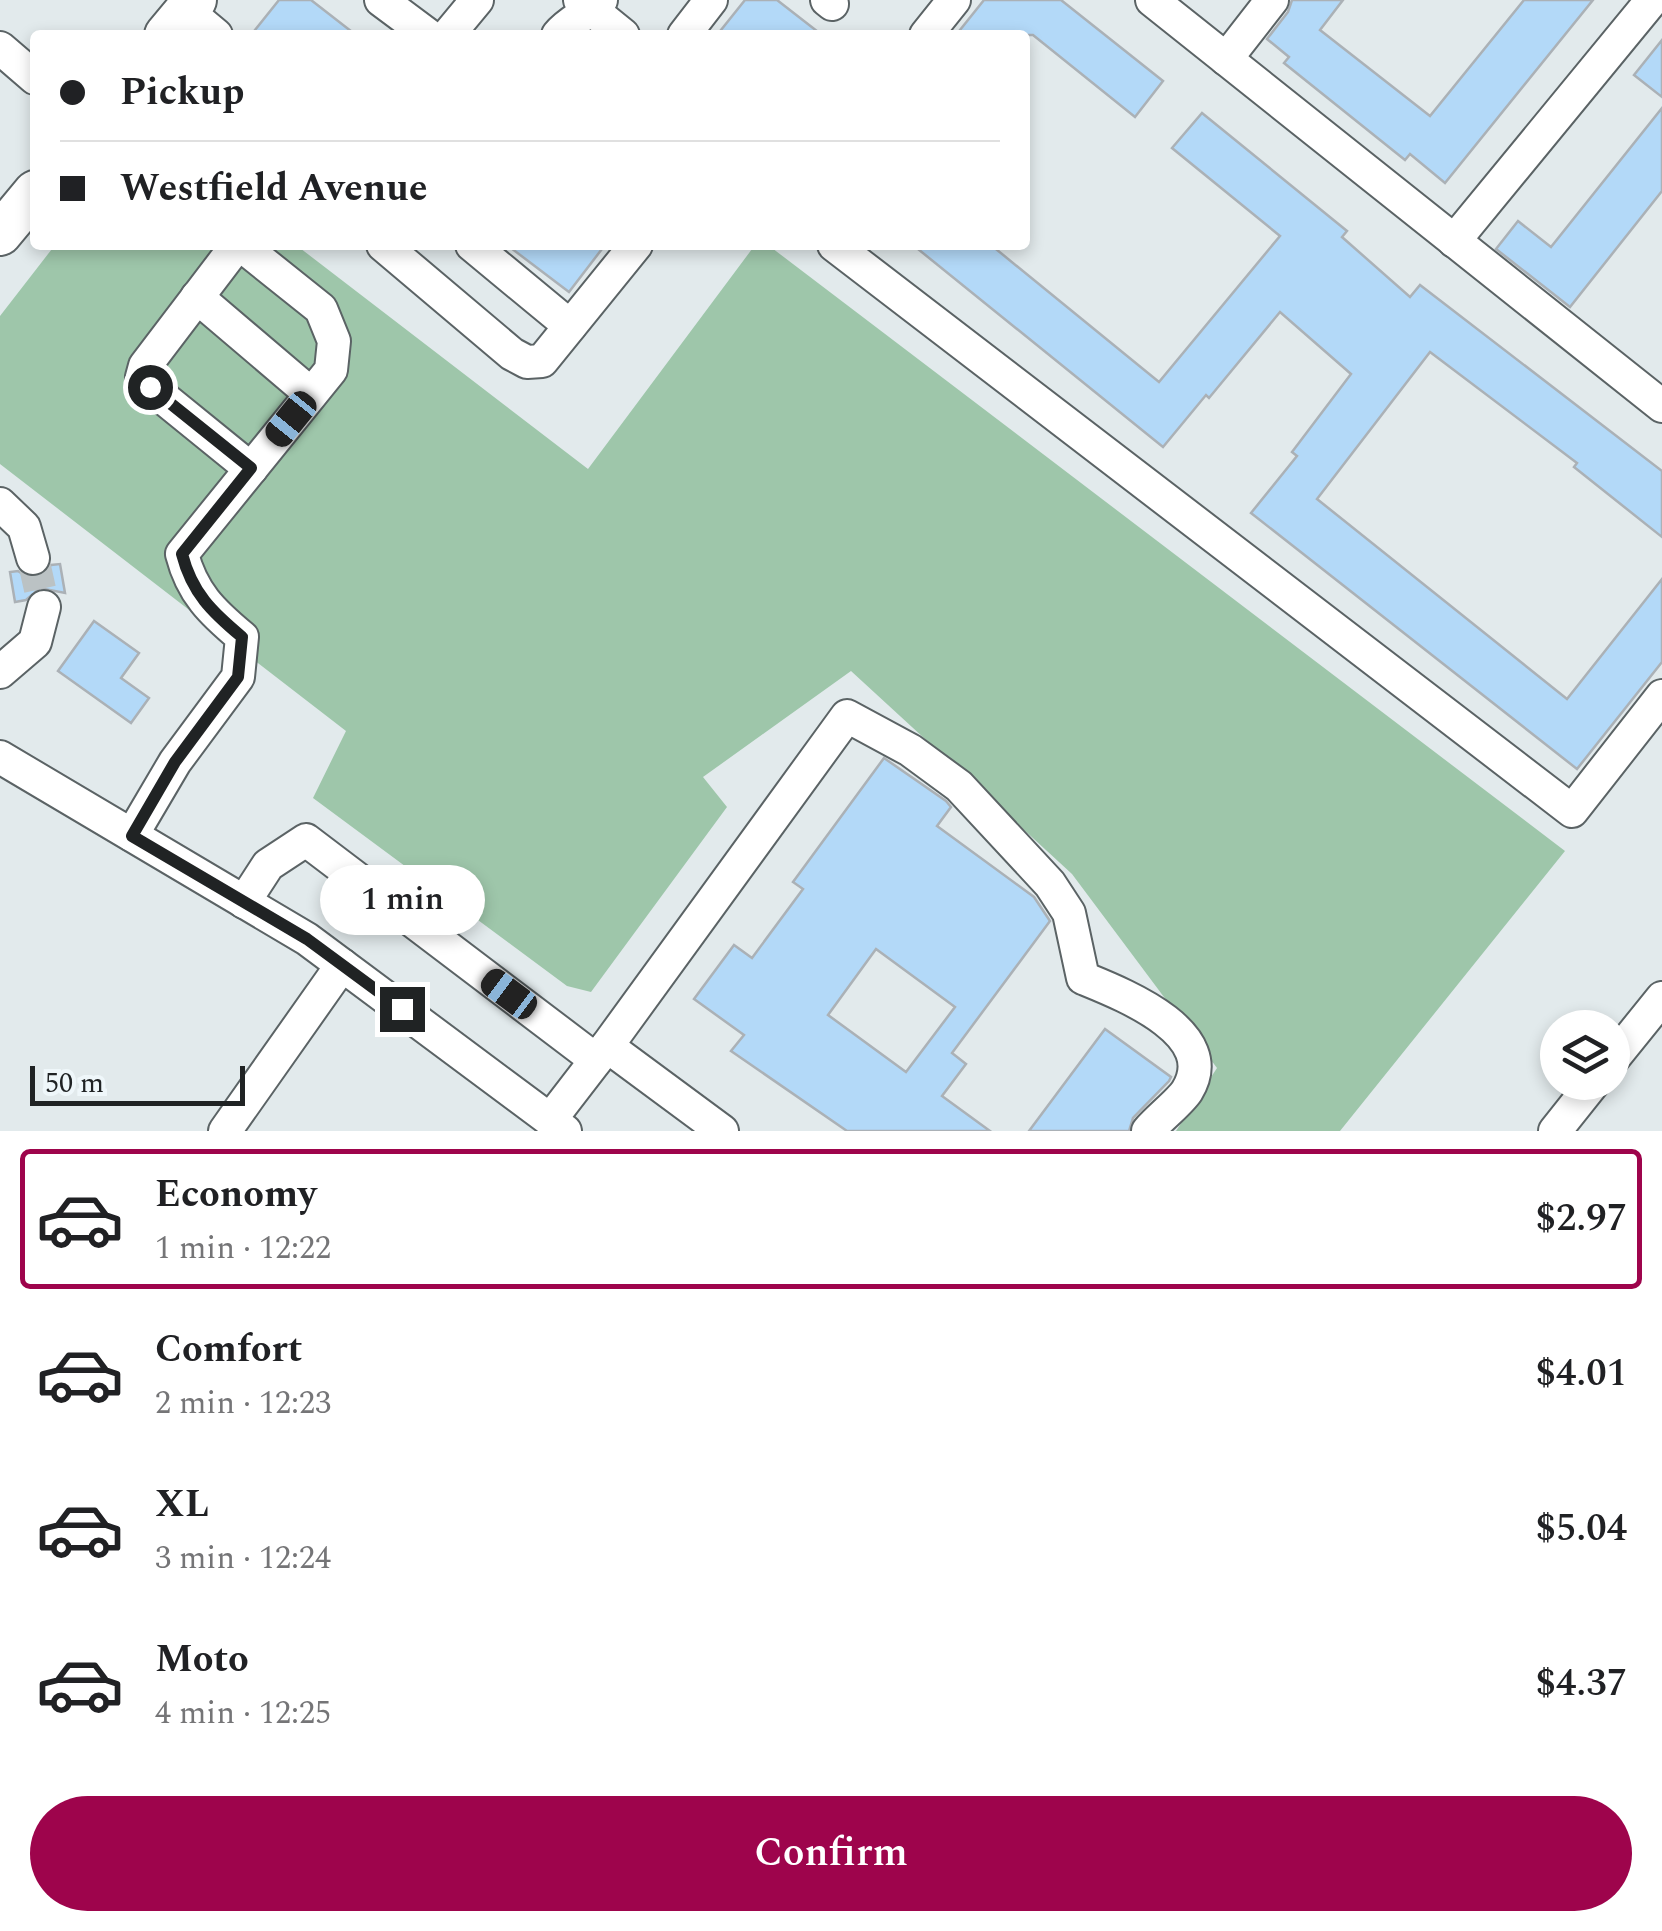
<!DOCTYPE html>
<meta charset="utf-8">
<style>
:root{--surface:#fff;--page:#f6f6f6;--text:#202124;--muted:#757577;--line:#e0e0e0;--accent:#9e044c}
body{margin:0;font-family:Spectral,serif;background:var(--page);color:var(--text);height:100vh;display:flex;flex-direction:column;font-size:38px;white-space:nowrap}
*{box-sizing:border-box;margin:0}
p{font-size:32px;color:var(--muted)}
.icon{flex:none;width:55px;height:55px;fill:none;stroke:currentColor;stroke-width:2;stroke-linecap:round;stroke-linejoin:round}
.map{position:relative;height:1131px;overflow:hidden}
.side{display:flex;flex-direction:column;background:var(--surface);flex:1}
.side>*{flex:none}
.banner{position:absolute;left:30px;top:30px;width:1000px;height:220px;border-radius:10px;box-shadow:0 5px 15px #0003;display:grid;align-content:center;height:220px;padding:0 30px;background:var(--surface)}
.controls{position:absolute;left:1540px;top:1010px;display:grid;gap:20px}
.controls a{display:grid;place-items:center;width:90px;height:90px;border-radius:50%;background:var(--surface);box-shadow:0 5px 15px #0003;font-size:50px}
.scale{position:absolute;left:30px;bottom:25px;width:215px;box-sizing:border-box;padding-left:10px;border:5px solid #202324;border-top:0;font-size:28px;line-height:35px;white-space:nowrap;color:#202324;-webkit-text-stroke:8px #eff7fa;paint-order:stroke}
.end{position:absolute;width:45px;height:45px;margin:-22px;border:12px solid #202324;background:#fff;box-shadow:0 0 0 5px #fff}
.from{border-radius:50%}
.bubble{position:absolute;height:70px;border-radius:35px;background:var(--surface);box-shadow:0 5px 15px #0003;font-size:32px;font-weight:600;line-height:70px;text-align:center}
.car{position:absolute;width:30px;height:60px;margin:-30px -15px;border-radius:12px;box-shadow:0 0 8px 2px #0007;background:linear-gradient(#222 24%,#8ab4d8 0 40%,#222 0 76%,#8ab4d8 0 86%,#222 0)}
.banner b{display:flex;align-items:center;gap:35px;height:95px;font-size:38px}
.banner b+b{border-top:2px solid var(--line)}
.banner i{width:25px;height:25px;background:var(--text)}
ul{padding:18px 0 0;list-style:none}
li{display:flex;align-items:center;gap:30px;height:140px;margin:0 20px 15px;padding:0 10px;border:5px solid transparent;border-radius:10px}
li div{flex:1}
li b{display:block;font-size:38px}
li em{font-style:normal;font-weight:600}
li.current{border-color:var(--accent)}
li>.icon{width:90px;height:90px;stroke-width:1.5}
.button{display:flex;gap:20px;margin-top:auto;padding:20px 30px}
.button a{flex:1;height:115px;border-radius:60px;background:var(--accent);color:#fff;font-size:40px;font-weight:600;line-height:115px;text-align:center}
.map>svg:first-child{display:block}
.green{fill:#9ec6aa}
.building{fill:#b3d9f8;stroke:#abb1b6;stroke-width:2.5;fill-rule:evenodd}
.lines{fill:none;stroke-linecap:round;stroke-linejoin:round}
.minor-tunnel{stroke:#bbc2c4;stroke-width:32;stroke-dasharray:32 16;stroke-linecap:butt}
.minor-casing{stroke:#5b6365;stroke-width:36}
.major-casing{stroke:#5b6365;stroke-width:46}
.minor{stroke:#fff;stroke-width:32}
.major{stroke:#fff;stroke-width:42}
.route{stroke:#202324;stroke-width:12}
</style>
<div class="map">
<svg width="1662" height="1131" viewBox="0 0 1662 1131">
<rect width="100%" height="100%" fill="#e2eaec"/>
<!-- green -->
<path class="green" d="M 55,245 L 296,245 L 588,469 L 755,245 L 768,245 L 1565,851 L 1340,1131 L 1176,1131 L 1217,1068 L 1072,874 L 851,671 L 703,777 L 727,807 L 591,992 L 567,986 L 313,798 L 346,731 L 0,464 L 0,316 Z"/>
<!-- building -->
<g class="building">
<path d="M 279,0 L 311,0 L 356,35 L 251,35 Z"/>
<path d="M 745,0 L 777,0 L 822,35 L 717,35 Z"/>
<path d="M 984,0 L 1061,0 L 1163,81 L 1135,117 L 1033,35 L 956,35 Z"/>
<path d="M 1292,0 L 1343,0 L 1320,30 L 1430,116 L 1524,0 L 1593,0 L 1445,183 L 1410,154 L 1405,160 L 1284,63 L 1289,57 L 1267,39 L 1288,12 Z"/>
<path d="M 1662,40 L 1662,97 L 1634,75 Z"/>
<path d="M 1662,108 L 1662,191 L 1570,307 L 1496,249 L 1518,221 L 1551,247 Z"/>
<path d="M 1202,113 L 1347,231 L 1342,237 L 1410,297 L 1420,285 L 1662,471 L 1662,537 L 1574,467 L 1577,463 L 1430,352 L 1317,499 L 1567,699 L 1662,579 L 1662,662 L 1577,769 L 1251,513 L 1297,456 L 1292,452 L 1351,374 L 1280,312 L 1209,398 L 1206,395 L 1163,447 L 913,245 L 991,245 L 1159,382 L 1280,236 L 1172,148 Z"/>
<path d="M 507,245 L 605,245 L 569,292 Z"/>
<path d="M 60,564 L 65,593 L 40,588 L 26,600 L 15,602 L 10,572 L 18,571 L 27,577 L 38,577 L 51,565 Z"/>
<path d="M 94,621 L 139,653 L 121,678 L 149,698 L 131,723 L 58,671 Z"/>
<path d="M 884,758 L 946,801 L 951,807 L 937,826 L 1034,897 L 1050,921 L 952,1053 L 966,1064 L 942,1096 L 990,1131 L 847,1131 L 731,1051 L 744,1035 L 694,999 L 734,945 L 752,958 L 803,889 L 793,882 ZM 876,949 L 955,1007 L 906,1072 L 828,1015 Z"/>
<path d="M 1105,1029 L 1171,1077 L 1169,1081 L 1133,1118 L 1129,1131 L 1029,1131 Z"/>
</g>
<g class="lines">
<!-- minor-tunnel -->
<path class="minor-tunnel" d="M 33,558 L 44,607"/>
<defs>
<g id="minor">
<path d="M 381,0 L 428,35"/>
<path d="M 580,0 L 623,35"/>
<path d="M 827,0 L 832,4"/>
<path d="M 1152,0 L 1662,406"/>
<path d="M 186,10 L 216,35"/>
<path d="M 448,35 L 477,0"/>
<path d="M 558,35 C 570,20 588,15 601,0"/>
<path d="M 684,35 L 711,0"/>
<path d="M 926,35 L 954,0"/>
<path d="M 0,48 L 35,78"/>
<path d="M 1226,59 L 1272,0"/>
<path d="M 1454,241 L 1652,0"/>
<path d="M 237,245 L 145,366 L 142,377 L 150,387 L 251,469"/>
<path d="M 383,245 L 512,354 L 527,362 L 542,361 L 636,245"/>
<path d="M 472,245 L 570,326"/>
<path d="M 834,245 L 1572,811 L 1662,696"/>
<path d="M 197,297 L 311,394"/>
<path d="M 0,504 L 24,527 L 33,558"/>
<path d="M 0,672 L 35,642 L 44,607"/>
<path d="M 0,757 L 307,939 L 565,1131"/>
<path d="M 132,835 L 175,762 L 238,677 L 242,637 C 212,612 192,593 182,554 L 331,370 L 334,341 L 321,309 L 241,245"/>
<path d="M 244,902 L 268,865 L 306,840 L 596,1060"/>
<path d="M 607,1046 L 847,716 L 910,750 L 959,786 L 1050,884 L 1069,913 L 1083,978 C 1122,994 1223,1033 1187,1091 C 1180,1102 1159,1118 1148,1131"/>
<path d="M 1612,1060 L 1662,998"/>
<path d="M 550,1120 L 607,1046 L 722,1131"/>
<path d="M 225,1131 L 342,965"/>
<path d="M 1555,1131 L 1594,1082"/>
</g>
<g id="major">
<path d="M 166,35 L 195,0"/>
<path d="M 0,234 L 35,192"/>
</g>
</defs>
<!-- minor casing -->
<use href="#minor" class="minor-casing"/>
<!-- major casing -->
<use href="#major" class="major-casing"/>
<!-- minor -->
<use href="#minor" class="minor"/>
<!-- major -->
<use href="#major" class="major"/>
</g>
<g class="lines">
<!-- route -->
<path class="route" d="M 150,387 L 251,468 L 182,554 C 192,593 212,612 242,637 L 238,677 L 175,762 L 132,836 L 307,939 L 402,1009"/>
</g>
</svg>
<div class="controls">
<a><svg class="icon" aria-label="layers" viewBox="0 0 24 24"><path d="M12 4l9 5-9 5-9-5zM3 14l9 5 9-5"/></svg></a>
</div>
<div class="scale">50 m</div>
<i class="end from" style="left:150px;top:387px"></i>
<i class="end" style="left:402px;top:1009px"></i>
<div class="bubble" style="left:320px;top:865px;width:165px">1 min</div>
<i class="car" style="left:291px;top:419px;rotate:219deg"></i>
<i class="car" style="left:509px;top:994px;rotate:307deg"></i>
<div class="banner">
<b><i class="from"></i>Pickup</b>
<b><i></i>Westfield Avenue</b>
</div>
</div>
<section class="side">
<ul>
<li class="current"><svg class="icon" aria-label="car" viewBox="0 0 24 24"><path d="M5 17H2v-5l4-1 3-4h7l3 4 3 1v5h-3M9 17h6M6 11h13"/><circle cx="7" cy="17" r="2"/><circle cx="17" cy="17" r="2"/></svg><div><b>Economy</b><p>1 min · 12:22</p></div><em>$2.97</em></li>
<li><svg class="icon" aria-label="car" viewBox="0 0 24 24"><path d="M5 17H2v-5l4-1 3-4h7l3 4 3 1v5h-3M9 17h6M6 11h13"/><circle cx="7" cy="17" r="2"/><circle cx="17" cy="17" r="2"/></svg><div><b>Comfort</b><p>2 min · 12:23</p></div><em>$4.01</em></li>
<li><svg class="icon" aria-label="car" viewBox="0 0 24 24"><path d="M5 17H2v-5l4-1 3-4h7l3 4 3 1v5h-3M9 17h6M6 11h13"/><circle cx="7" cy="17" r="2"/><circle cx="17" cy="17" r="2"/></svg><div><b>XL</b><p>3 min · 12:24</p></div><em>$5.04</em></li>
<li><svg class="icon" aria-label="car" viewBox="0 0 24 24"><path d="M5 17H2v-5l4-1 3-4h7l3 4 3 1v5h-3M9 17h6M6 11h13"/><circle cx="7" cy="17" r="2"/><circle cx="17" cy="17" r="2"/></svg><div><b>Moto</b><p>4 min · 12:25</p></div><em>$4.37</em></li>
</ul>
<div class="button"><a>Confirm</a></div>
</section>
